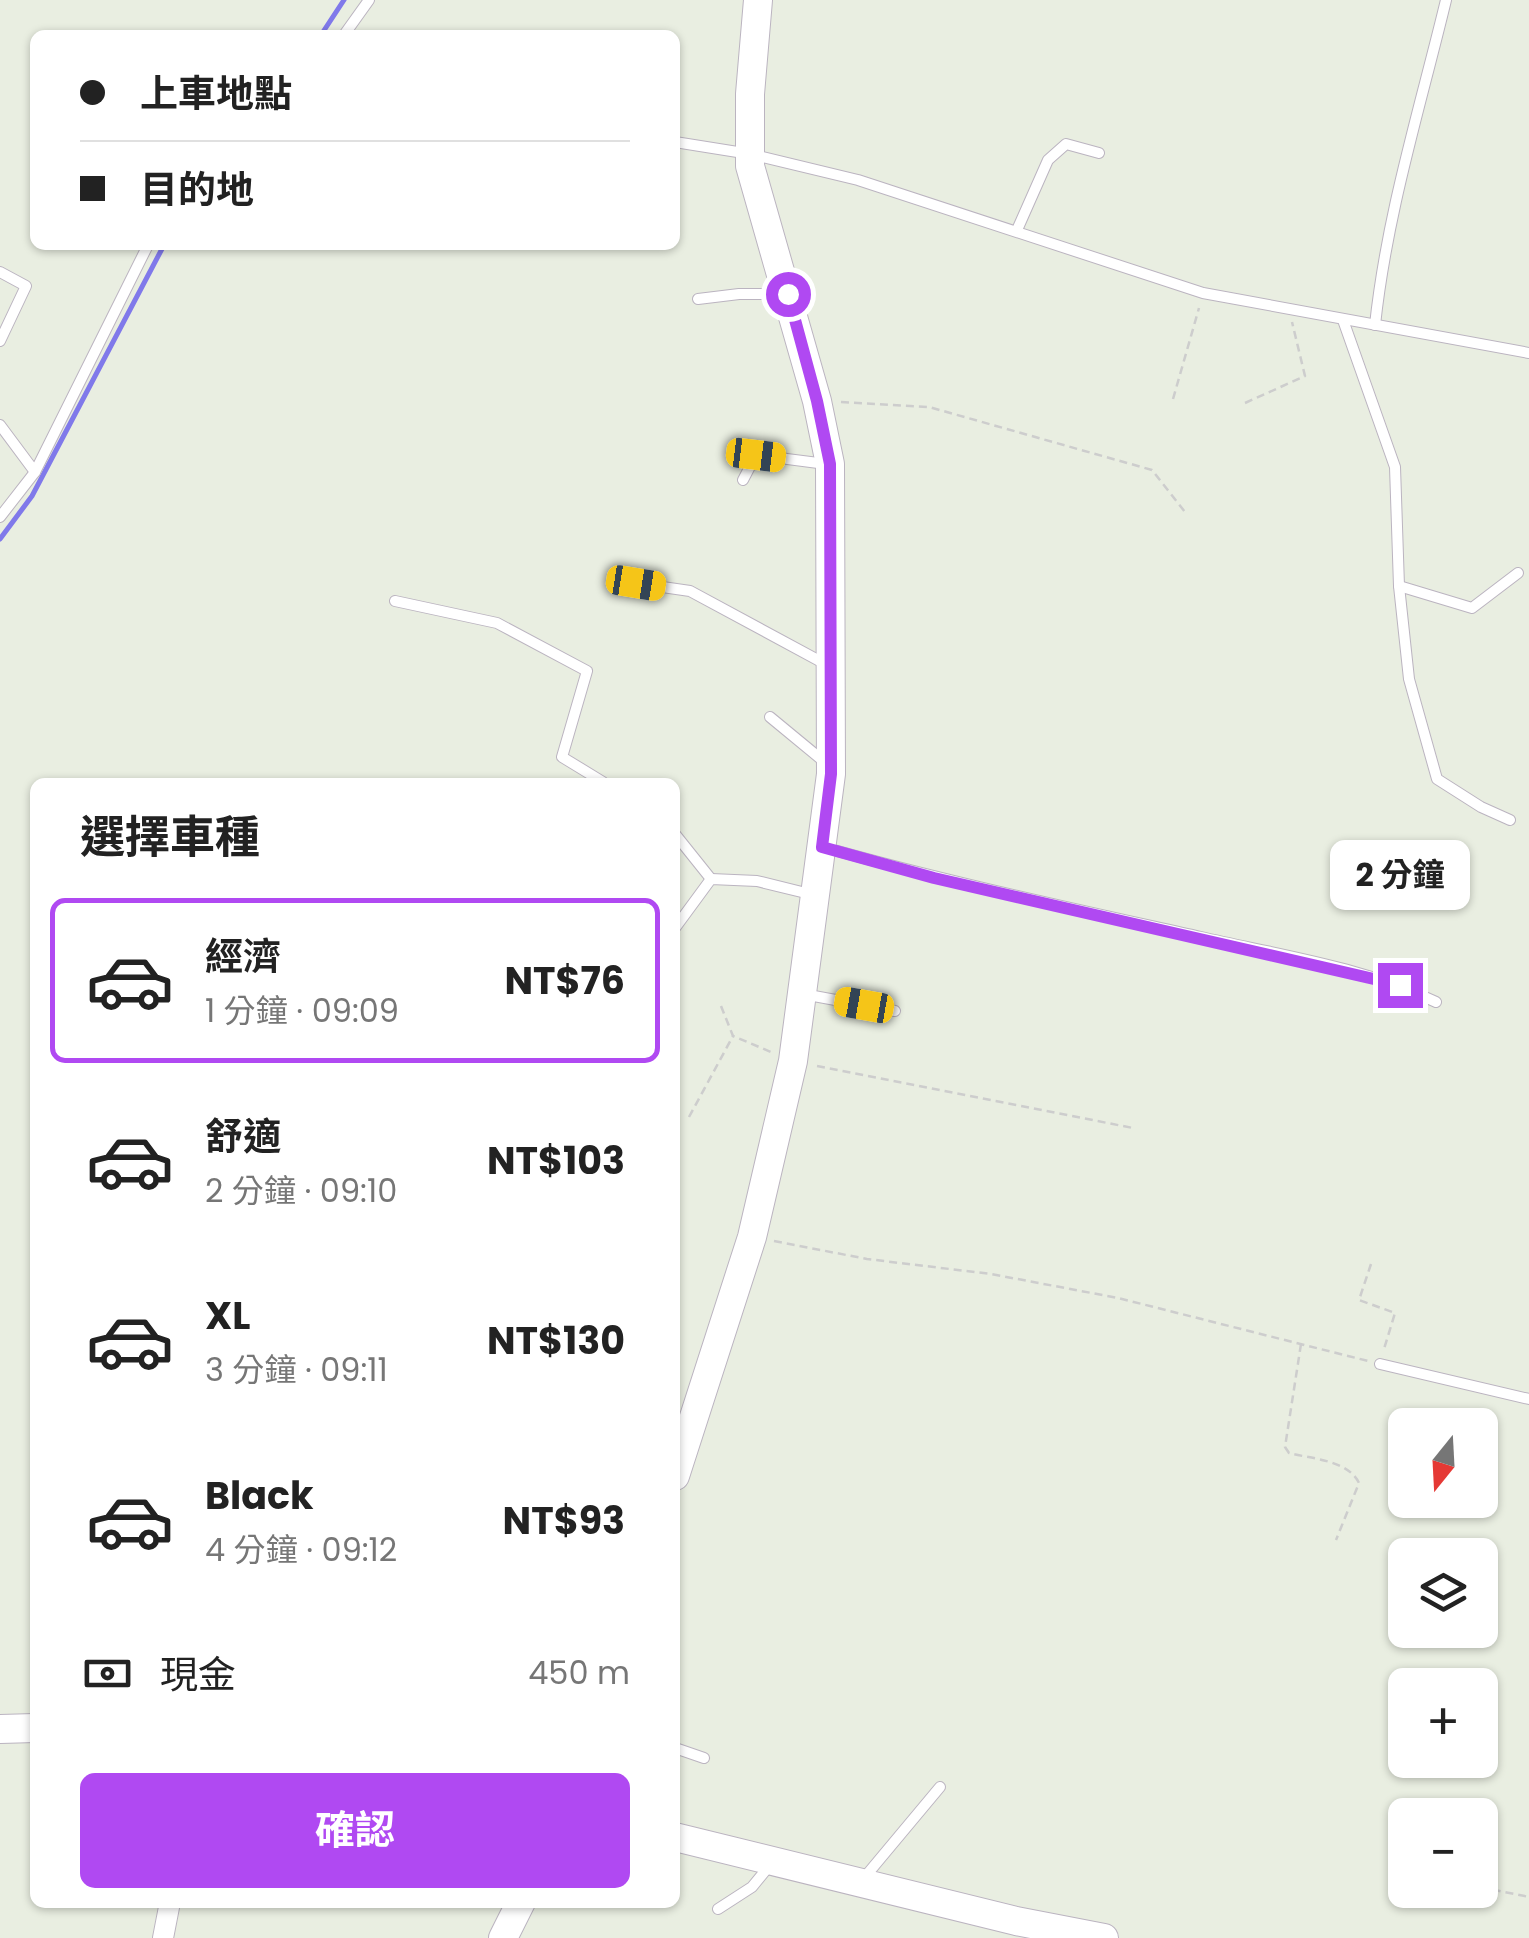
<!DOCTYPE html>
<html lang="zh-TW">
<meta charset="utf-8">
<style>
:root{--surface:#fff;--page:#f6f6f6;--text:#222;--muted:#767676;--line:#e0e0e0;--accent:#b049f2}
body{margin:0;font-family:Poppins,"Noto Sans TC",sans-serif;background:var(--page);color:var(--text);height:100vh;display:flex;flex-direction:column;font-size:38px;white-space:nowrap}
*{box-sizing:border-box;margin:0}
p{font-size:32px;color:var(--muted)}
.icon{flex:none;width:55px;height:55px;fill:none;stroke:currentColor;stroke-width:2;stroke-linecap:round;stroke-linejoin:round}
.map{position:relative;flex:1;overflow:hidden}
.drawer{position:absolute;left:30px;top:778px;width:650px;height:1130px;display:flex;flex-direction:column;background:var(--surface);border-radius:15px;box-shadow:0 2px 8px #0004}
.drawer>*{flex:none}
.guide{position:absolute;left:30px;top:30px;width:650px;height:220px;border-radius:15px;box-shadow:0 2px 8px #0004;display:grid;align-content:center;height:220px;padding:0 50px;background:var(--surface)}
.needle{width:65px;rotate:198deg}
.fabs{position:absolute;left:1388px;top:1408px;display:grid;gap:20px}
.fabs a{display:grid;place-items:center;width:110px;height:110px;border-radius:15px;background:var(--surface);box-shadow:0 2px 8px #0004;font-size:50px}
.end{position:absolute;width:45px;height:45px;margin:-22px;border:12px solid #b049f2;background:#fff;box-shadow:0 0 0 5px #fff}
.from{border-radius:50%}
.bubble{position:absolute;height:70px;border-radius:15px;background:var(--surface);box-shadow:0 2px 8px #0004;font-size:32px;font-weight:700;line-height:70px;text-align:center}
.car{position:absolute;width:30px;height:60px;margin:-30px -15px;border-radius:12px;box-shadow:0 0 8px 2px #0007;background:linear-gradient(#f5c518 24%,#345 0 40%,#f5c518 0 76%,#345 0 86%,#f5c518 0)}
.guide b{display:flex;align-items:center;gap:35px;height:95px;font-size:38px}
.guide b+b{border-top:2px solid var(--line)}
.guide i{width:25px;height:25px;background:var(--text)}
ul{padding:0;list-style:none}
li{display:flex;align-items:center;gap:30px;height:165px;margin:0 20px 15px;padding:0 30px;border:5px solid transparent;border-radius:15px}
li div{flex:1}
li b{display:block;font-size:38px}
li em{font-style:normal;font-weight:700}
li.on{border-color:var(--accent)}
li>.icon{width:90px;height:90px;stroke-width:1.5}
h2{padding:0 50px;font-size:45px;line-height:120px}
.pay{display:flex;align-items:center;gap:25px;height:110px;padding:0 50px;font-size:38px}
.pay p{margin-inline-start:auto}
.action{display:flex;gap:20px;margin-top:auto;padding:20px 50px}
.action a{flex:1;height:115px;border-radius:15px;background:var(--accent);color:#fff;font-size:40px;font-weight:700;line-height:115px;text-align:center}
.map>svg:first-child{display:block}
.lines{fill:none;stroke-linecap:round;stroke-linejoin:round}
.stream{stroke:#8079ea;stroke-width:5}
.lane-casing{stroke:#bbb4c0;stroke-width:12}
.street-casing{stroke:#bbb4c0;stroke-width:22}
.secondary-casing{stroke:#bbb4c0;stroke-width:30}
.path{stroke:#cdcdcd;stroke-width:2.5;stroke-dasharray:8 5;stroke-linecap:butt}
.lane{stroke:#fff;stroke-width:10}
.street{stroke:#fff;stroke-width:20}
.secondary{stroke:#fff;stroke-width:28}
.route{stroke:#b049f2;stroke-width:12}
</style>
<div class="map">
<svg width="1529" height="1938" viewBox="0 0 1529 1938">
<rect width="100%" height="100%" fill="#e9eee1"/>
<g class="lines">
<!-- stream -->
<g class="stream">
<path d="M 321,35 L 344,0"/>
<path d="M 0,539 L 32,496 L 164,245"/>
</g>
<defs>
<g id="lane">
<path d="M 344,35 L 369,0"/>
<path d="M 675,142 L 750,154 L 858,180 L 1203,293 L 1529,353"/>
<path d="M 1017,230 L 1048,160 L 1066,144 L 1099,153"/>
<path d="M 0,272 L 26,286 L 0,341"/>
<path d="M 698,299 L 739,294 L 782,294"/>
<path d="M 1343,320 L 1395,467 L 1399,586 L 1409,679 L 1437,779 L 1481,807 L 1510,820"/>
<path d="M 1375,325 C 1387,213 1420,108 1446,0"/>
<path d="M 0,425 L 35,472"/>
<path d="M 743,480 L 756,455 L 826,464"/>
<path d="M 0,517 L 35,472 L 148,245"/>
<path d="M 635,583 L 690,591 L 829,666"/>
<path d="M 1399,586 L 1472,608 L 1518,573"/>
<path d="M 395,601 L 497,623 L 587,671 L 562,757 L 603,782"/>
<path d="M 770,717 L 827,764"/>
<path d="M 675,834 L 711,879"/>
<path d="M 823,847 C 948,882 1075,909 1201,937 C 1280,955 1363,967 1436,1002"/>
<path d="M 675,928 L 711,879 L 757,881 L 814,895"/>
<path d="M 803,994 L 895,1011"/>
<path d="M 1380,1364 L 1529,1399"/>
<path d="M 675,1748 L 704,1758"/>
<path d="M 864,1878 L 940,1787"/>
<path d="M 718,1909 L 752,1887 L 770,1865"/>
</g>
<path id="street" d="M 163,1938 L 170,1902"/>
<g id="secondary">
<path d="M 675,1476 L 752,1237 L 793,1061 L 831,774 L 830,464 L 817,401 L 750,166 L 750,94 L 758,0"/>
<path d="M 0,1729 L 35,1728"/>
<path d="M 675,1837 L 1016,1921 L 1104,1938"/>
<path d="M 503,1938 L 521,1902"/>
</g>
</defs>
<!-- lane casing -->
<use href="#lane" class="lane-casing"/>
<!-- street casing -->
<use href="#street" class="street-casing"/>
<!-- secondary casing -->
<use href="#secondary" class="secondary-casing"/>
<!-- path -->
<g class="path">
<path d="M 1173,399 L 1199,308"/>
<path d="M 841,402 L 929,407 L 1152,470 L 1185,512"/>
<path d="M 1245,403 L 1305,376 L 1292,322"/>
<path d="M 721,1006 L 733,1036 L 771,1052"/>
<path d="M 817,1066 L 1133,1128"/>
<path d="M 689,1117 L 733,1036"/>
<path d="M 774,1241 L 867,1259 L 991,1274 L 1118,1298 L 1368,1361"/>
<path d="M 1371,1264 L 1359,1300 L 1395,1313 L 1384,1349"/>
<path d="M 1301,1344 L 1285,1447 L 1289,1453 C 1312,1459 1348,1460 1359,1483 L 1336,1540"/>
<path d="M 1480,1887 L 1529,1897"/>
</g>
<!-- lane -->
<use href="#lane" class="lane"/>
<!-- street -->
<use href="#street" class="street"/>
<!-- secondary -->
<use href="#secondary" class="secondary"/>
</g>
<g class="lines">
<!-- route -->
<path class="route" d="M 788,294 L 817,401 L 830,464 L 831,774 L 822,847 L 934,878 L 1400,985"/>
</g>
</svg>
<div class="fabs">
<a><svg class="needle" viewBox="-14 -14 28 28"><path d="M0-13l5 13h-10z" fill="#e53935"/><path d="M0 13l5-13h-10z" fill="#767676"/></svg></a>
<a><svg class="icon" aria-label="layers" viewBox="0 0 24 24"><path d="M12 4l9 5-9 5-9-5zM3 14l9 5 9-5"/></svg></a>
<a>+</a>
<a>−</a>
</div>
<i class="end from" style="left:788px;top:294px"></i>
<i class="end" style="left:1400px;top:985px"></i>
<div class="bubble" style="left:1330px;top:840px;width:140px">2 分鐘</div>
<i class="car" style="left:756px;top:455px;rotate:97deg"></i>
<i class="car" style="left:636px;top:583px;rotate:99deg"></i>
<i class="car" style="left:864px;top:1005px;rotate:280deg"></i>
<div class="guide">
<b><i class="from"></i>上車地點</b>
<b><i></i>目的地</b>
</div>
<section class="drawer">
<h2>選擇車種</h2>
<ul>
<li class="on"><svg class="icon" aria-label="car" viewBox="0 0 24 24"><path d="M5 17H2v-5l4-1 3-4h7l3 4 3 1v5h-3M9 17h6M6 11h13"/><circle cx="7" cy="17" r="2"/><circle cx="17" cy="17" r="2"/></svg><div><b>經濟</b><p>1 分鐘 · 09:09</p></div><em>NT$76</em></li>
<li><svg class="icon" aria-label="car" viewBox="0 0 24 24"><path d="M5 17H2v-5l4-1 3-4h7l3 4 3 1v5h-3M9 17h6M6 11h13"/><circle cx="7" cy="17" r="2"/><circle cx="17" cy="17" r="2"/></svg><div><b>舒適</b><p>2 分鐘 · 09:10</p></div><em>NT$103</em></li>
<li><svg class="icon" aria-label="car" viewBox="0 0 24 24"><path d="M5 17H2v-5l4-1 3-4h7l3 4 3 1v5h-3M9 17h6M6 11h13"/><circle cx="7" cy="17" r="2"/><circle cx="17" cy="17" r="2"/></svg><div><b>XL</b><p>3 分鐘 · 09:11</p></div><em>NT$130</em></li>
<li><svg class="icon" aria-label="car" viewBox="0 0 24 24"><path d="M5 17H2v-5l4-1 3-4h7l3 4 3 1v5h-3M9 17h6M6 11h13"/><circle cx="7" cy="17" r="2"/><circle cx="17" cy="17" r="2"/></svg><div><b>Black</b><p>4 分鐘 · 09:12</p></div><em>NT$93</em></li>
</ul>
<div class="pay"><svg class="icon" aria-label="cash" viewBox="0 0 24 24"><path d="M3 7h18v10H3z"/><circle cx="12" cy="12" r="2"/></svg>現金<p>450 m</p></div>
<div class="action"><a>確認</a></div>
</section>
</div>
